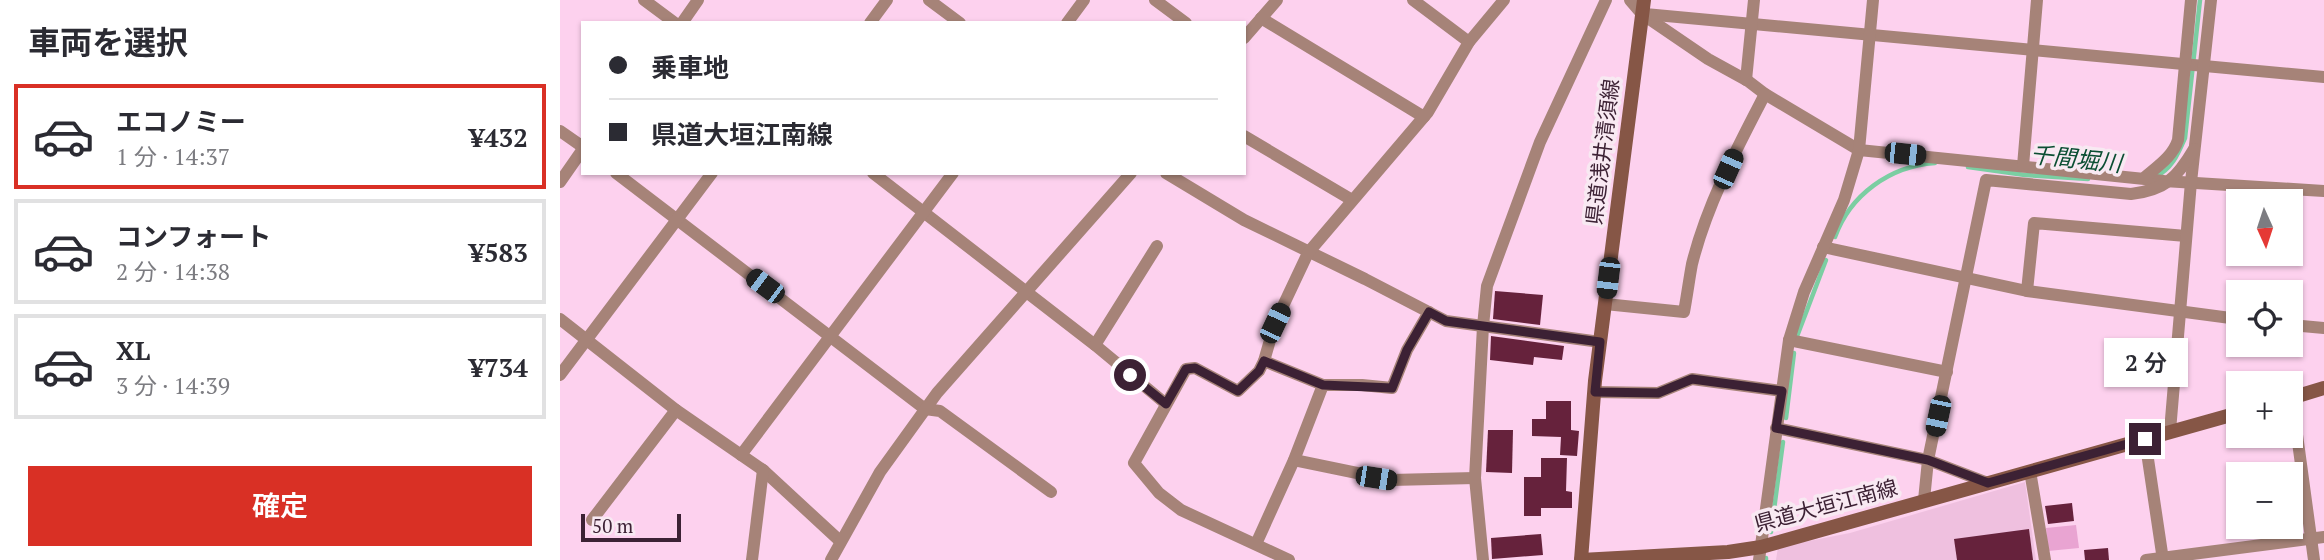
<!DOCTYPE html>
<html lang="ja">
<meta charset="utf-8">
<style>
:root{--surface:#fff;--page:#f2f2f3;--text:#2b2b33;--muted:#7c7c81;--line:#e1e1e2;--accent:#d93025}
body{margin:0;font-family:"PT Serif","Noto Sans JP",serif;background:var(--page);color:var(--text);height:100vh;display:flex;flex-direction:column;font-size:26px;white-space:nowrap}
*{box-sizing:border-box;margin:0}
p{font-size:23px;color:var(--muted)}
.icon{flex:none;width:38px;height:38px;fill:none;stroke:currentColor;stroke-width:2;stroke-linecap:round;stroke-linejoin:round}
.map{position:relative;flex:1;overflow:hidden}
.sheet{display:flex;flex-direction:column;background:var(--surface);width:560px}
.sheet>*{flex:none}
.hud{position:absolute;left:21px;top:21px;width:665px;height:154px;border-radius:0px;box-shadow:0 2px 5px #0004;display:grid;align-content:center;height:154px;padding:0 28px;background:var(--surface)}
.needle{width:46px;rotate:177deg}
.fabs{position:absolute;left:1666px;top:189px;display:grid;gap:14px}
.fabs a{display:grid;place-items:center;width:77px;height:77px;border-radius:0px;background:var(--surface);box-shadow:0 2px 5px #0004;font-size:35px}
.scale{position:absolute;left:21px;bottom:18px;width:100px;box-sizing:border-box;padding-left:7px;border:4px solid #3c2134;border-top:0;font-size:19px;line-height:24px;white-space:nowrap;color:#3c2134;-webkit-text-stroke:5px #f8e9f2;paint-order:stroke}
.end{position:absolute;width:32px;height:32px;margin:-16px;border:9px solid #3c2134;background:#fff;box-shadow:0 0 0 4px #fff}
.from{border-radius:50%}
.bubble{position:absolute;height:49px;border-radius:0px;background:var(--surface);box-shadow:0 2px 5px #0004;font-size:23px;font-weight:600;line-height:49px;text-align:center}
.car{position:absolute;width:21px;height:42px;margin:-21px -10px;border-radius:9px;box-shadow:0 0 5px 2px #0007;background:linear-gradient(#222 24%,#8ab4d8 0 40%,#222 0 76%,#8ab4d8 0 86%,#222 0)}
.hud b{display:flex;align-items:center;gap:24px;height:66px;font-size:26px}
.hud b+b{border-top:2px solid var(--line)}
.hud i{width:18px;height:18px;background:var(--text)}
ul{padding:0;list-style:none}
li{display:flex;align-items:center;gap:21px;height:105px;margin:0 14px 10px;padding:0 14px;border:4px solid var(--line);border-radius:0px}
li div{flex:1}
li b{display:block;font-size:26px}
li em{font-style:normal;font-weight:600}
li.current{border-color:var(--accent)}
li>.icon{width:63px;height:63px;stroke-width:1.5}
h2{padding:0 28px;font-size:32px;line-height:84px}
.cta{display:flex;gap:14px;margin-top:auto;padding:14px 28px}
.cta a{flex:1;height:80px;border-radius:0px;background:var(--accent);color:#fff;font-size:28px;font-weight:600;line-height:80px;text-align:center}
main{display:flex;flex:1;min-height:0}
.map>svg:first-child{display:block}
.built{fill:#efc0df}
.grass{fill:#e9a4d2}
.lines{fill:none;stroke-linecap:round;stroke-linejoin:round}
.stream{stroke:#7bcea2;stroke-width:4.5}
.building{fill:#66223c}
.street{stroke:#a68378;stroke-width:12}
.secondary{stroke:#865646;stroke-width:14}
.route{stroke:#3c2134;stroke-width:9}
.labels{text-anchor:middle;stroke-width:7;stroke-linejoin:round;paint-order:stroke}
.street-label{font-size:21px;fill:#3c2134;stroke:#f8e9f2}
.water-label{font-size:23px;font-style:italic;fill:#0a4e32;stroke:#f8e9f2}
</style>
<main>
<section class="sheet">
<h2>車両を選択</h2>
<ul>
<li class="current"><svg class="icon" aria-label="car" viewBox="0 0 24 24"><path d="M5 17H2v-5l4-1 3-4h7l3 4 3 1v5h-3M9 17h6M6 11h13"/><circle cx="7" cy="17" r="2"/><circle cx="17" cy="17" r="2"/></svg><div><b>エコノミー</b><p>1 分 · 14:37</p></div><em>¥432</em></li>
<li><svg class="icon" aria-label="car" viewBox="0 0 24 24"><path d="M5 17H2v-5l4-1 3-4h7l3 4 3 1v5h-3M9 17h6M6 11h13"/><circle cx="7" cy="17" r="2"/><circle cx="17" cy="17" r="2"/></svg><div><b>コンフォート</b><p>2 分 · 14:38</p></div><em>¥583</em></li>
<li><svg class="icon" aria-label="car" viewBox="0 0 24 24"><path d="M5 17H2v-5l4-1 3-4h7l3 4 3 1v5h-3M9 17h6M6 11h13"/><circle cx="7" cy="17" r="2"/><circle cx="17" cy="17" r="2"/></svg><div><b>XL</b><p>3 分 · 14:39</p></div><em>¥734</em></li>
</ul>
<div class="cta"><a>確定</a></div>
</section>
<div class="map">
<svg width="1764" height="560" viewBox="0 0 1764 560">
<rect width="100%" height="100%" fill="#fdd1ee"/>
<!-- built -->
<path class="built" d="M 1465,482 L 1476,560 L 1216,560 L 1218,547 L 1290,533 Z"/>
<!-- grass -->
<path class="grass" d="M 1516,525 L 1519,548 L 1488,551 L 1486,528 Z"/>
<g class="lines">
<!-- stream -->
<g class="stream">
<path d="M 1408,167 L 1465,175 L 1528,179"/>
<path d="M 1595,177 C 1612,169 1618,154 1625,138 L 1640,0"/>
<path d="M 1275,237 C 1290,195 1330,166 1375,163"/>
<path d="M 1236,339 L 1266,260"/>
<path d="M 1226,418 L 1234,353"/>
<path d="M 1211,532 L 1223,442"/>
<path d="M 1206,560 L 1206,558"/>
</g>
</g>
<!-- building -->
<g class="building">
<path d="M 935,291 L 983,295 L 980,325 L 933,319 Z"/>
<path d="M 931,336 L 1004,346 L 1002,360 L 974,357 L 973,365 L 930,360 Z"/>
<path d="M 986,401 L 1011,401 L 1011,430 L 1019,431 L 1017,456 L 1000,455 L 1001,437 L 972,436 L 972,419 L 986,419 Z"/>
<path d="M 928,430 L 953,430 L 952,473 L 926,472 Z"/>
<path d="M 981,458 L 1007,458 L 1006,491 L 1012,492 L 1012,508 L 981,508 L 981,516 L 964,516 L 964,477 L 981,477 Z"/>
<path d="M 1512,503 L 1514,521 L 1488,524 L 1485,506 Z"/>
<path d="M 1469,529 L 1473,560 L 1397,560 L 1394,539 Z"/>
<path d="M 981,534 L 983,555 L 932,559 L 931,538 Z"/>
<path d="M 1548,548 L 1549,560 L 1525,560 L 1524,550 Z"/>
</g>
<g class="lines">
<!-- street -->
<g class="street">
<path d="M 84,0 L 115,23"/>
<path d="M 369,0 L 400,23"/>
<path d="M 595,0 L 626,23"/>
<path d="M 853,0 L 909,42"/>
<path d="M 1070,0 L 1082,14 L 1148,59 L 1188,81 L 1205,94 L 1299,150 L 1604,181 L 1764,191"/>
<path d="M 1085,14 L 1764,77"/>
<path d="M 701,18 L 864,117"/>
<path d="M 122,23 L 138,0"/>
<path d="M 310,23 L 327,0"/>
<path d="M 507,23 L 524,0"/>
<path d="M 684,38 L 717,0"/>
<path d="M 1186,80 L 1194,0"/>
<path d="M 0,131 L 23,147"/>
<path d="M 684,136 L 792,200"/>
<path d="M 1463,166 L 1477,0"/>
<path d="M 56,173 L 365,409 L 380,411 L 491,492"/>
<path d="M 313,173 L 535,345 L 606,404"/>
<path d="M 606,173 L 684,220 L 805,279 L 886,321 L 1040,342"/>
<path d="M 1585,177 C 1598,166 1613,156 1618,140 L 1631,0"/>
<path d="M 0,182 L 23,149"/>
<path d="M 1263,247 L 1467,291 L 1678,319"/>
<path d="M 1467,291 L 1474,223 L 1626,236"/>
<path d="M 1045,304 L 1124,312 C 1127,296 1129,280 1132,264 C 1147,204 1177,148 1205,94"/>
<path d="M 0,319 L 116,410 L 203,470 L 280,541"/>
<path d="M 1731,325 L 1764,328"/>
<path d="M 1229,340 L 1387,372"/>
<path d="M 535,345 L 597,246"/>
<path d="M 704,361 L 763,385 L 802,385 L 832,388 L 847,350 L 869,312"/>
<path d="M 0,375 L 152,173"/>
<path d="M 1035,392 L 1098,393 L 1132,379 L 1222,391"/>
<path d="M 1732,398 L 1754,560"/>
<path d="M 1216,428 L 1368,460 L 1428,483"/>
<path d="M 1610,431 L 1631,182 L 1651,0"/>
<path d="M 1585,439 L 1603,560"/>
<path d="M 181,455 L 393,173"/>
<path d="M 734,460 L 831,480 L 915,478"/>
<path d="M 1470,471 L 1485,560"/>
<path d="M 1364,500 L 1368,460 L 1426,180 L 1571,194 C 1605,190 1617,178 1634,149"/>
<path d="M 32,520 L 116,410"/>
<path d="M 696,544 L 734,460 L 763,385"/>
<path d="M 192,560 L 203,470"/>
<path d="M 271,560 L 320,472 L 377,393 L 571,173"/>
<path d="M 729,560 L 621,510 L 599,493 L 574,463 L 626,369 L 635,368 L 678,391 L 699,371 L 704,361 L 715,323 L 748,253 L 868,112 L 909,42 L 944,0"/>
<path d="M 923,560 L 915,478 L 923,326 L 927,286 L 980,142 L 1046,0"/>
<path d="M 1199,560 L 1229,340 L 1244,292 L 1284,200 L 1299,150 L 1313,0"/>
<path d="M 1586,560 L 1764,537"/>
</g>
<!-- secondary -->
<g class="secondary">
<path d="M 1731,398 L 1764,388"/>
<path d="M 1021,560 L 1168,552 L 1201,547 L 1678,413"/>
<path d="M 1021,560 L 1035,381 L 1084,0"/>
</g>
</g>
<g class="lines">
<!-- route -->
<path class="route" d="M 570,375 L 606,404 L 626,369 L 635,368 L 678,391 L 699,371 L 704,361 L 763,385 L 832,388 L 847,350 L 869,312 L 886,321 L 1040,342 L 1035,392 L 1098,393 L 1132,379 L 1222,391 L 1216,428 L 1368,460 L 1428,483 L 1585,439"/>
</g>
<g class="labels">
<!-- street labels -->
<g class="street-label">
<text transform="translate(1043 152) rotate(-83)" y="7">県道浅井清須線</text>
<text transform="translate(1266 506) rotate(-15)" y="7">県道大垣江南線</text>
</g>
<!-- water labels -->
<g class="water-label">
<text transform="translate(1516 159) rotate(6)" y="8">千間堀川</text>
</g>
</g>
</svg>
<div class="fabs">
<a><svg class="needle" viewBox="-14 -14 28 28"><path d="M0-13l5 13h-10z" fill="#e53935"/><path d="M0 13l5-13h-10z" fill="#7c7c81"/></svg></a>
<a><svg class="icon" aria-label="locate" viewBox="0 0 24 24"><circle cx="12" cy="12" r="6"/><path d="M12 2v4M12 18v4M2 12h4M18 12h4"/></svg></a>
<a>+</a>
<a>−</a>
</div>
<div class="scale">50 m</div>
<i class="end from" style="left:570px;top:375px"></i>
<i class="end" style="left:1585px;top:439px"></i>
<div class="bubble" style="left:1544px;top:338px;width:84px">2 分</div>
<i class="car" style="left:1345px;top:154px;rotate:96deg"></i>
<i class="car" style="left:1168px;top:169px;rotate:24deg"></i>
<i class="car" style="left:1048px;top:278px;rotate:187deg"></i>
<i class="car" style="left:205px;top:286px;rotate:307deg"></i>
<i class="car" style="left:715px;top:323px;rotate:25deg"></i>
<i class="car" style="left:1378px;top:416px;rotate:192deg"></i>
<i class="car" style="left:816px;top:478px;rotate:99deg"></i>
<div class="hud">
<b><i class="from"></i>乗車地</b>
<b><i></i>県道大垣江南線</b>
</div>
</div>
</main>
